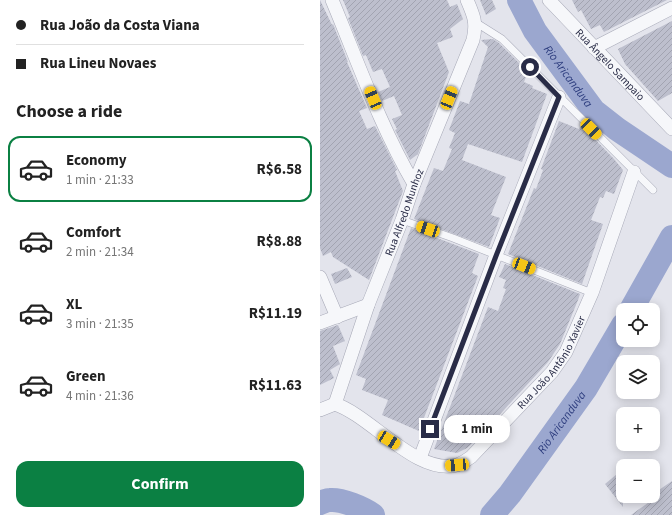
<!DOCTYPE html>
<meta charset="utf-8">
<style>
:root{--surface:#fff;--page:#f2f2f2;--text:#222;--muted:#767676;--line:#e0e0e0;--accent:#0b8043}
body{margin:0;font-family:"Source Sans 3",sans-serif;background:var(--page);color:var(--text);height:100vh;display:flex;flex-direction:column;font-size:15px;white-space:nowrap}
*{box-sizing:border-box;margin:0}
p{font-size:13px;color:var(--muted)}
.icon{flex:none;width:22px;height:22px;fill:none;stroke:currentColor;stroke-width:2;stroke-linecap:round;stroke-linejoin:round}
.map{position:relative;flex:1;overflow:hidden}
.sheet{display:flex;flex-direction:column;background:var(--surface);width:320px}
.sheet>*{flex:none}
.hud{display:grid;align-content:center;height:88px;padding:0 16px;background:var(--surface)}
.fabs{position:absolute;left:296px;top:303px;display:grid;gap:8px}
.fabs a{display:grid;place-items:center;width:44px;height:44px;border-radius:8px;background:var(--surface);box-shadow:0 2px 10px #0003;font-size:20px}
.end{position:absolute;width:18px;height:18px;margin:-9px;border:5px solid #292c47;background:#fff;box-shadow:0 0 0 2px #fff}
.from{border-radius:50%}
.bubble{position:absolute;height:28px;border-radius:12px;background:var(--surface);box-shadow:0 2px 10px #0003;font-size:13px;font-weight:700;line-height:28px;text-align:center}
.car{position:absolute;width:12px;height:24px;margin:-12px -6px;border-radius:5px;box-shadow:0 0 3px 1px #0007;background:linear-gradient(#f5c518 24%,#345 0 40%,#f5c518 0 76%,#345 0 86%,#f5c518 0)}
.hud b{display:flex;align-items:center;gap:14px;height:38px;font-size:15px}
.hud b+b{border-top:1px solid var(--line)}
.hud i{width:10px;height:10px;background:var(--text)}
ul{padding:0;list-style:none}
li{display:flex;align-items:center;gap:12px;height:66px;margin:0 8px 6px;padding:0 8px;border:2px solid transparent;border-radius:12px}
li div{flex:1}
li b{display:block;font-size:15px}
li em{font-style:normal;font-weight:700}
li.active{border-color:var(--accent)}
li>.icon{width:36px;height:36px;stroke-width:1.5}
h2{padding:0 16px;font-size:18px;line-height:48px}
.primary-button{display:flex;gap:8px;margin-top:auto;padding:8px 16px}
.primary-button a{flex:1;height:46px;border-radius:12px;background:var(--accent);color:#fff;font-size:16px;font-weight:700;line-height:46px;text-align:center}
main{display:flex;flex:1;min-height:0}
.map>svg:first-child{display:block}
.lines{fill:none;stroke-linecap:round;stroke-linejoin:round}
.river{stroke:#9ba7cf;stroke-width:24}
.building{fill:url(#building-hatch)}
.lane-casing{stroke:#a7a9b7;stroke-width:8}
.street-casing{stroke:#a7a9b7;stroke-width:14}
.lane{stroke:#f6f7fa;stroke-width:7}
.street{stroke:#f6f7fa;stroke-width:13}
.route{stroke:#292c47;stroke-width:5}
.labels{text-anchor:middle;stroke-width:3.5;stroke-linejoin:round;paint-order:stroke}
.street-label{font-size:11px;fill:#292c47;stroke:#f3f4f9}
.water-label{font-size:12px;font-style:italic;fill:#2e3e7f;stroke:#f3f4f9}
</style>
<main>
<section class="sheet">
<div class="hud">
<b><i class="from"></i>Rua João da Costa Viana</b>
<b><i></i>Rua Lineu Novaes</b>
</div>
<h2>Choose a ride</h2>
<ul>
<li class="active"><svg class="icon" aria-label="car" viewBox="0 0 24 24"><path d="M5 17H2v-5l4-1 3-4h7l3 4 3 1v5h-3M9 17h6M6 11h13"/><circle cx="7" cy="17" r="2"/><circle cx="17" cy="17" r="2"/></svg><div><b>Economy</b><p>1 min · 21:33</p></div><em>R$6.58</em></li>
<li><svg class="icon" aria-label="car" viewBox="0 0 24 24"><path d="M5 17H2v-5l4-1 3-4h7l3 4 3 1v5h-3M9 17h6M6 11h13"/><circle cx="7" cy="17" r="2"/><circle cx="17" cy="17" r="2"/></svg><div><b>Comfort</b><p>2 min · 21:34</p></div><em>R$8.88</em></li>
<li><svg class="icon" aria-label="car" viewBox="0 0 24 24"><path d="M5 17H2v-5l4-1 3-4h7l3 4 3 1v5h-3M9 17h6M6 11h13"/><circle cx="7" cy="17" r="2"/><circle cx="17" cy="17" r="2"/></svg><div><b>XL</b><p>3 min · 21:35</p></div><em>R$11.19</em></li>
<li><svg class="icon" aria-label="car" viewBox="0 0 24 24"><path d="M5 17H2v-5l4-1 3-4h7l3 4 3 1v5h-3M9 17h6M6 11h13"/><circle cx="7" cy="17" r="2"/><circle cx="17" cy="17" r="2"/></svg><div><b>Green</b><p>4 min · 21:36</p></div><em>R$11.63</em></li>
</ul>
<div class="primary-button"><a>Confirm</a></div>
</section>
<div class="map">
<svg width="352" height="515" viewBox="0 0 352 515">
<defs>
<pattern id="building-hatch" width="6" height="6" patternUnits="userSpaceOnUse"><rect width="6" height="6" fill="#bdbfcd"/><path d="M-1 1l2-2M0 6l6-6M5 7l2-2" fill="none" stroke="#a2a4b1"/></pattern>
</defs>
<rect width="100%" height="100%" fill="#e3e4ec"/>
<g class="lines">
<!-- river -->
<g class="river">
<path id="s1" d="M 199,0 L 215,31 L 274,111 L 297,129 L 352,166"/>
<path d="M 311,310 L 352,237"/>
<path d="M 0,503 C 3,502 6,500 10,500 C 22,499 43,508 53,515"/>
<path id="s2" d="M 172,515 L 190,494 L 266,388 L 303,325"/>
</g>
</g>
<!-- building -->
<g class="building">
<path d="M 0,0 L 12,25 L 13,24 L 28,62 L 27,62 L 47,108 L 39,111 L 47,129 L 55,126 L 77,170 L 75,171 L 83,191 L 49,280 L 13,257 L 11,252 L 3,256 L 0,248 Z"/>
<path d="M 23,0 L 127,0 L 130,7 L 137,4 L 143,19 L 130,29 L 133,37 L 117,43 L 129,72 L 98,154 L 90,160 L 75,130 L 77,129 L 72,119 L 82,115 L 74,96 L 62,101 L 58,92 L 70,87 L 62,69 L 53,72 L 46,55 L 43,56 L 28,18 L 30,17 Z"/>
<path d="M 160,0 L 172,0 L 176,9 L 166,15 Z"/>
<path d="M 252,0 L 347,0 L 284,32 L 280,25 L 271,29 L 261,10 L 258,12 Z"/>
<path d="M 352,21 L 352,93 L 338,101 L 305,64 L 298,49 Z"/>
<path d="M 173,39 L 179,43 L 208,72 L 204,82 L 213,86 L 212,88 L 227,94 L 202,162 L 148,144 L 142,160 L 186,177 L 171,215 L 180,218 L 169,247 L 94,219 L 114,168 L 123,171 L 132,149 L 129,148 L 135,133 L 129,130 L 140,101 L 149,104 L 168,47 L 161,40 Z"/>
<path d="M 239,121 L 259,129 L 261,125 L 294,159 L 303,170 L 294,194 L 286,191 L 283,198 L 280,197 L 271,220 L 283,224 L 262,284 L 188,254 L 214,188 L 216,189 L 223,170 L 221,169 Z"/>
<path d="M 91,228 L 159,254 L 152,273 L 158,276 L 99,431 L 62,415 L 68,400 L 42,390 L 46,379 L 36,375 Z"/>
<path d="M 185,264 L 260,294 L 258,300 L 240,344 L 228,362 L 158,438 L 147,448 L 137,453 L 114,449 L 168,307 L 178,311 L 186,289 L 183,288 L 186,280 L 179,277 Z"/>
<path d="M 27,268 L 32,277 L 15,284 L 11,274 Z"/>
<path d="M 18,325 L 25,341 L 13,346 L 20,364 L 10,370 L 14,378 L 0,385 L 0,331 Z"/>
<path d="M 303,469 L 303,507 L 285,484 Z"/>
<path d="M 352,481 L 352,515 L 311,515 L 332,500 L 330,496 L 333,496 L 333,494 Z"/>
</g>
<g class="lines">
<defs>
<g id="lane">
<path d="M 155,22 L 182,39 L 333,190"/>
<path d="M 82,220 L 133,238 L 272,293"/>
</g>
<g id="street">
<path d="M 12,0 C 38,62 60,126 94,184"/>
<path id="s3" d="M 229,0 L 352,129"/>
<path d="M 274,48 L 352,8"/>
<path d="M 0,277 L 17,317"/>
<path d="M 0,323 L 48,305"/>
<path id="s4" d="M 15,404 C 51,416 97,476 137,465 C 142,463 147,460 151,457 L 232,372 L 246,352 L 272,293 L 314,172"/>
<path id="s5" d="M 15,404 L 48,305 L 82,220 L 94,184 L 153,40 C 157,23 154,16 147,0"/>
<path d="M 0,410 L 15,404"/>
<path d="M 100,458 L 176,255 L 239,97"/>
</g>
</defs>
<!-- lane casing -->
<use href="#lane" class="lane-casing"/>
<!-- street casing -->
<use href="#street" class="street-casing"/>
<!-- lane -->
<use href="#lane" class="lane"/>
<!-- street -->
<use href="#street" class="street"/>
</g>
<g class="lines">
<!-- route -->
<path class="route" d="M 110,429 L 176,256 L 239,97 L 210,67"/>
</g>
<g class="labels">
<!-- street labels -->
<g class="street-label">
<text dy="4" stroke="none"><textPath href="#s3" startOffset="89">Rua Ângelo Sampaio</textPath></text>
<text dy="4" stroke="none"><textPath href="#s5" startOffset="204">Rua Alfredo Munhoz</textPath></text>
<text dy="4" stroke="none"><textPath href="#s4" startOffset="281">Rua João Antônio Xavier</textPath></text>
</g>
<!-- water labels -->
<g class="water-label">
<text dy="4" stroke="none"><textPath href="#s1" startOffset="91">Rio Aricanduva</textPath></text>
<text dy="4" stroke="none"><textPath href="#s2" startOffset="116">Rio Aricanduva</textPath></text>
</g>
</g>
</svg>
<div class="fabs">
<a><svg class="icon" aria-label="locate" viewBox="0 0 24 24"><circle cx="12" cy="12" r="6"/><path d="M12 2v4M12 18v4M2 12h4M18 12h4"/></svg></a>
<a><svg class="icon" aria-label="layers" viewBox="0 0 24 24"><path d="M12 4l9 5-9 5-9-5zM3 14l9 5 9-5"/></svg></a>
<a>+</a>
<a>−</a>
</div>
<i class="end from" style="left:210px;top:67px"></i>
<i class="end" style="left:110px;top:429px"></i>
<div class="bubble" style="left:124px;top:415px;width:66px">1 min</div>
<i class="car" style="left:53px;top:98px;rotate:337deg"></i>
<i class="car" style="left:129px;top:98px;rotate:22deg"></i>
<i class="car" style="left:271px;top:129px;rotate:135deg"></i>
<i class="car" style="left:108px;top:229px;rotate:289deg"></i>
<i class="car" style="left:204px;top:266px;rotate:111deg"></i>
<i class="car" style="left:69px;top:440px;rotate:121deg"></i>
<i class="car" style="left:137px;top:465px;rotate:266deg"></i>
</div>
</main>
